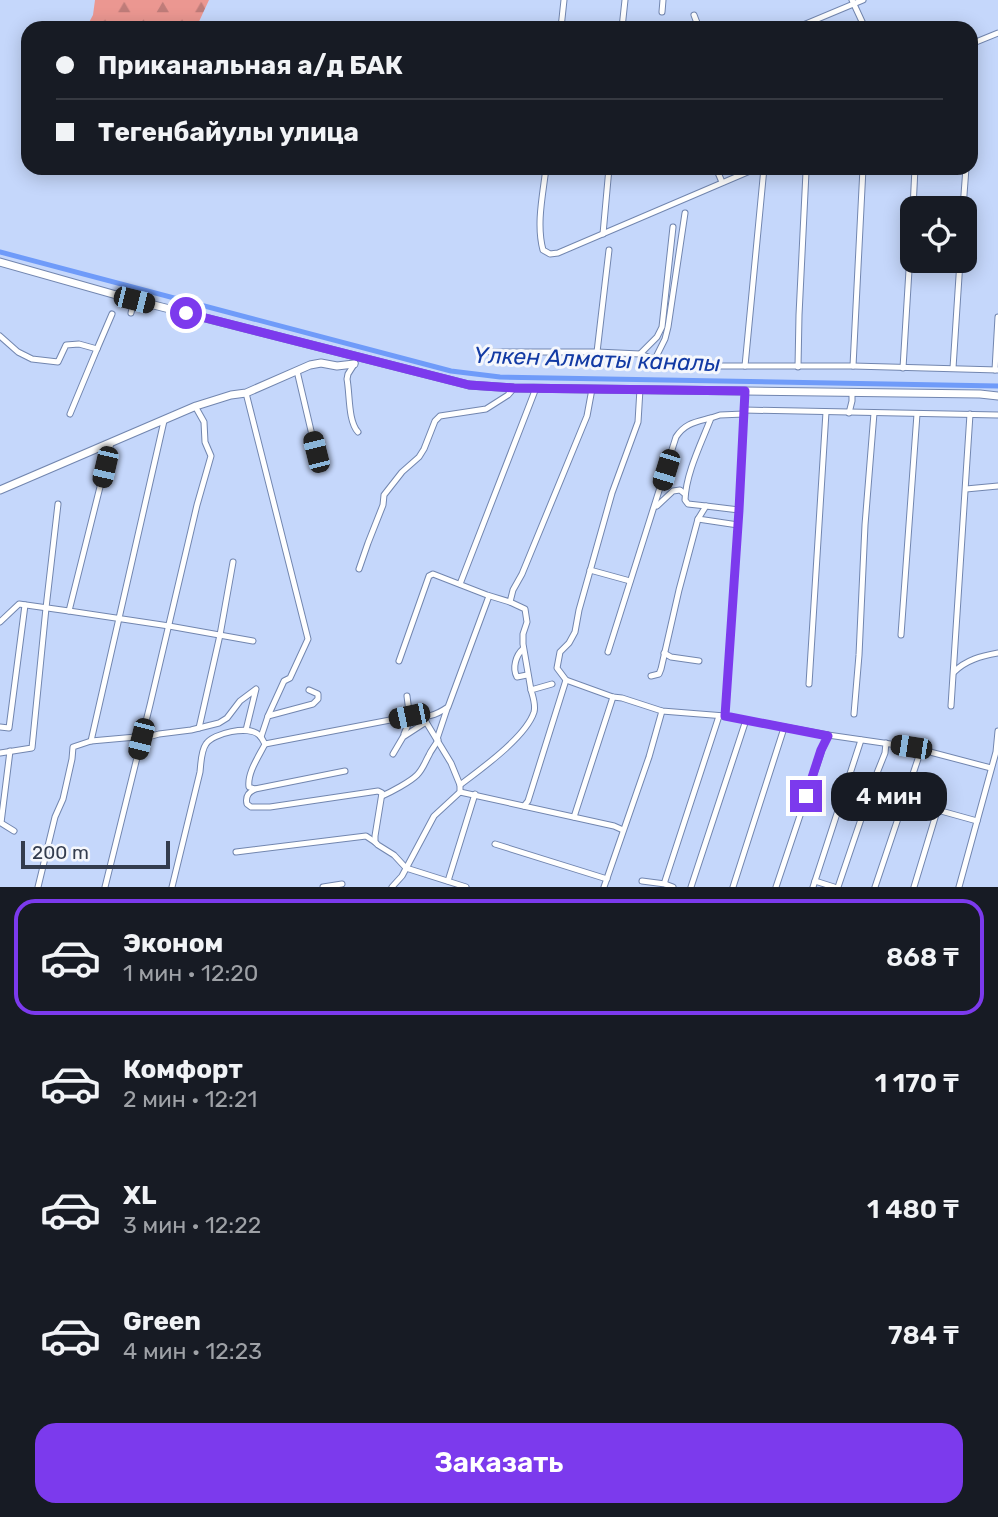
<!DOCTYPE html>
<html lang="ru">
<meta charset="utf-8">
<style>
:root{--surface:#171b24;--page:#20242c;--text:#f1f3f6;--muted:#9ea1a6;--line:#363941;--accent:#7c3aed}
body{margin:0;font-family:Rubik,sans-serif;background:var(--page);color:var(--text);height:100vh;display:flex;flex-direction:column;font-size:26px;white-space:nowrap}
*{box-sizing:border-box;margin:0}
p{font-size:23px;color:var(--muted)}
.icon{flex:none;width:38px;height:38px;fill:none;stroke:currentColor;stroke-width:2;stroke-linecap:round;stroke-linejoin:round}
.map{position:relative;height:887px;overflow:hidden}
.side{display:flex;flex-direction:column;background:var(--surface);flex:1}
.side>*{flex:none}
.top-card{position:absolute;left:21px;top:21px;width:957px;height:154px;border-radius:21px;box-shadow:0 4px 18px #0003;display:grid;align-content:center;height:154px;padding:0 35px;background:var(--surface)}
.buttons{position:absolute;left:900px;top:196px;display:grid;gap:14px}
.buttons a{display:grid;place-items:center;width:77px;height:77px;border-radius:14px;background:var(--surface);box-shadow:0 4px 18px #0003;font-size:35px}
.scale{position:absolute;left:21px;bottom:18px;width:149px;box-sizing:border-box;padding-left:7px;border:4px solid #333c4e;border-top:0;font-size:19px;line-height:24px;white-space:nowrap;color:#333c4e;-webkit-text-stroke:5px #f5f7fc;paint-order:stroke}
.end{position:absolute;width:32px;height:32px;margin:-16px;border:9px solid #7c3aed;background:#fff;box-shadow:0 0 0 4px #fff}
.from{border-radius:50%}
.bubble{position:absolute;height:49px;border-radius:21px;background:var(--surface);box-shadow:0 4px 18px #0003;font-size:23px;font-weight:600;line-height:49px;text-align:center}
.car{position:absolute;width:21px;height:42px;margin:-21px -10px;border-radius:9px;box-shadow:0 0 5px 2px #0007;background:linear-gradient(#222 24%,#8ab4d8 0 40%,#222 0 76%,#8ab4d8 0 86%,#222 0)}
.top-card b{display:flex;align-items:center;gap:24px;height:66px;font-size:26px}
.top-card b+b{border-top:2px solid var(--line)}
.top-card i{width:18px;height:18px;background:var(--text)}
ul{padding:12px 0 0;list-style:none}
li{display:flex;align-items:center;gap:21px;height:116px;margin:0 14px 10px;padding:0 21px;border:4px solid transparent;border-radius:21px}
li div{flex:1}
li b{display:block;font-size:26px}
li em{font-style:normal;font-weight:600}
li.on{border-color:var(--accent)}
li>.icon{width:63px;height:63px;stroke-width:1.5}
.button{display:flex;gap:14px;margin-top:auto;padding:14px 35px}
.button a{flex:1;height:80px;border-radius:21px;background:var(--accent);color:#fff;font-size:28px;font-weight:600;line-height:80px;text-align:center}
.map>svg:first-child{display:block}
.forest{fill:url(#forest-firs)}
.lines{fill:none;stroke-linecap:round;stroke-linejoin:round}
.canal{stroke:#6f9bf9;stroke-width:5}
.minor-casing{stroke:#7286af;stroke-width:7}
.major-casing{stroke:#7286af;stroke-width:9}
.minor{stroke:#fff;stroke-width:5}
.major{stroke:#fff;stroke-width:7}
.route{stroke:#7c3aed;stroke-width:9}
.labels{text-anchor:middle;stroke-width:6;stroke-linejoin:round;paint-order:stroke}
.water-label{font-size:23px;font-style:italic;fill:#123aa4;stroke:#f5f7fc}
</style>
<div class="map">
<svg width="998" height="887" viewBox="0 0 998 887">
<defs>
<pattern id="forest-firs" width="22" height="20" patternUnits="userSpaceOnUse" patternTransform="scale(1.75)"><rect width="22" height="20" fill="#eb9791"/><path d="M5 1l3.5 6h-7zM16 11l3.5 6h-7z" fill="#bf7c79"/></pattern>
</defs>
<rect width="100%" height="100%" fill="#c5d7fb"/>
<!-- forest -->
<path class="forest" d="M 95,0 L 209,0 L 196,28 L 86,28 L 93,15 Z"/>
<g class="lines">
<!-- canal -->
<path class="canal" d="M 0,252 L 451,371 L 500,377 L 998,386"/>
<defs>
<g id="minor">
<path d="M 852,0 L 865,28"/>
<path d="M 662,12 L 663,0"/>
<path d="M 694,15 L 699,28"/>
<path d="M 561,28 L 564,0"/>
<path d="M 622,28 L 625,0"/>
<path d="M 796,28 L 863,0"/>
<path d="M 971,44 L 998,33"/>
<path d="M 546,168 C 543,194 536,224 543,250 L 550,254 L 558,253 L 757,168"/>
<path d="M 716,168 L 722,182"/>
<path d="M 913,208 L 915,168"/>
<path d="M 963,208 L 966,168"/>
<path d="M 603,234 L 609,168"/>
<path d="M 131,313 L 134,300"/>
<path d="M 0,336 L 18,352 L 32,359 L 58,362 L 66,345 L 79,344 L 97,349 L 70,414"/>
<path d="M 97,349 L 112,314"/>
<path d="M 490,352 L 597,352 L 640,354 L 674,366 L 853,366 L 998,370"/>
<path d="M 597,352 L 609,250"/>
<path d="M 640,354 L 657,337 L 662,327 L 673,227"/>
<path d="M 655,359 L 665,339 L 668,327 L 685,213"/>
<path d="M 355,363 L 348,374 L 347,379 C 350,395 348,421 358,432"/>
<path d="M 745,366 L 764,168"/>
<path d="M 853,366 L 863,168"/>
<path d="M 798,367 L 799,315 L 806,172"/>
<path d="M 903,368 L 912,221"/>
<path d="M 953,368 L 960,261"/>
<path d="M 995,370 L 998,317"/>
<path d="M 297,371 L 316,452 L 316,464"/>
<path d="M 640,389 L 638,422 L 612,493 L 579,610 L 575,632 L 569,643 L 560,652 L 557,668 L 566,680 L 613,697 L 622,698 L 662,711 L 725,716 L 828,735 L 911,747 L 991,768"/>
<path d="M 246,393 L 308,639 L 290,678 L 284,681 L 268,716"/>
<path d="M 744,410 L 998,415"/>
<path d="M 849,413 L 852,401 L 852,392"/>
<path d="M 966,489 L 998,486"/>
<path d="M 657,506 L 673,491 L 680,490 L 685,494"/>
<path d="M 706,506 L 688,504 L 685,500 C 686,473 701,444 711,418 L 720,415 L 744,414"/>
<path d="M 698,519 L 738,525"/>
<path d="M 359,569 L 368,543 L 383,505 L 384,495 L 402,472 L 419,457 L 424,449 L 435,421 L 440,416 L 486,409 L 508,395 L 514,388"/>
<path d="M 590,570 L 630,581"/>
<path d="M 460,584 L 536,388"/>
<path d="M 510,602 L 525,609 L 527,622 L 523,634 L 523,644 L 531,690"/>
<path d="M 69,611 L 169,626 L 253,641"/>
<path d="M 0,622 L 19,604 L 69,611 L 111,443"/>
<path d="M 901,635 L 917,414"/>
<path d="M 523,649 C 516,655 512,668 517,677 L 527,675"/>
<path d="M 608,652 L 676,437 C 685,423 696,422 711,418"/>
<path d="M 664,653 L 671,657 L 699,661"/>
<path d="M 399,661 L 429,576 L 433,574 L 487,595 L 510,602 L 513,590 L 522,574 L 587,416 L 592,389"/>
<path d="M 954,672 C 966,660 981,656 998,653"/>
<path d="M 651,676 L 659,674 L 661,669 L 679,590 L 698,519 L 706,506 L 739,510"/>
<path d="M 809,684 L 826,412"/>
<path d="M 951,706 L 970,414"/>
<path d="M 854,714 L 859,655 L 865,525 L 874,413"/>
<path d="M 725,716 L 739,510 L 745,391"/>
<path d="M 423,717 L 451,763 L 460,785"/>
<path d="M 0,727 L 9,728 L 25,605"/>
<path d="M 199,728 L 220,635 L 233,562"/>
<path d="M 404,734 L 410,720 L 407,696"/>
<path d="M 261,737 L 268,716 L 313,704 L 318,699 L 318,694 L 309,690"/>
<path d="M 437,739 L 447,709"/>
<path d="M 91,741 L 164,421"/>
<path d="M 265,744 C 259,756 247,773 249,787 L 255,789 L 345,771"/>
<path d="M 10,751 L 1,823 L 14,831"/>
<path d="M 0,753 L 32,748 L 46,608 L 58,504"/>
<path d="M 393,754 L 403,737 L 426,722"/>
<path d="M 255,789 C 249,792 245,796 247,804 L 251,807 L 270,807 L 378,791 L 382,793 L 375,836 L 375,842 L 378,845 L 394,855 L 406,868 L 466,887"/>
<path d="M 460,792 L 614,826 L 623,830"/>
<path d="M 382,796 C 391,792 410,782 417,775 C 423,769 425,762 429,755 C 431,750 435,746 438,740"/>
<path d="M 524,806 L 528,801 L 566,680"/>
<path d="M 574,817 L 613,697"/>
<path d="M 495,844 L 607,879"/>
<path d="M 236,852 L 366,836 L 375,842"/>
<path d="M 448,881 L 475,794"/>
<path d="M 642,881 L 665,884"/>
<path d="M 815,881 L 834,887"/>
<path d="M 38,887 L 55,817 L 63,799 L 72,759 L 73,747 L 91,741 L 136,737 L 141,739 L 159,734 L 191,730 L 219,723 L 227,718 L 240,701 L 256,689 L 246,730"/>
<path d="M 105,887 L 150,705 L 197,505 L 211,456 L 205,442 L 204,422 L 195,406"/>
<path d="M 172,887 L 200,772 C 201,763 201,751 206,744 C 213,733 249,725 259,735 C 262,737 263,741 265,744 L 411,716 C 426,718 435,716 448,707 L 489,596"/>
<path d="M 323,887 L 342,884"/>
<path d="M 392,887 L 402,876 L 434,816 L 460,792 L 460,785 C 481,769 526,737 534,712 C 536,705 533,697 531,690 L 552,684"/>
<path d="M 604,887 L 649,757 L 662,711"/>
<path d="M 673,887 L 665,884 L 665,881 L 719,716"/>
<path d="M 691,887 L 746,720"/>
<path d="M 733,887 L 784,728"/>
<path d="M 776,887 L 822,750 L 828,735"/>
<path d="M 813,887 L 861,740"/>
<path d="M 838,887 L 875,778 L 885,753 L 886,743"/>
<path d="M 875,887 L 921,750"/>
<path d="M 914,887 L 937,811 L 941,811 L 977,821"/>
<path d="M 959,887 L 996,752 L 998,731"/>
</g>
<g id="major">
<path d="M 0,262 L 134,300 L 469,385 L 514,388 L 980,394 L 998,396"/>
<path d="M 0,490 L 196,406 L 231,395 L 246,393 L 310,365 L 321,363 L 337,366 L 354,364"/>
</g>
</defs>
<!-- minor casing -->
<use href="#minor" class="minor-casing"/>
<!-- major casing -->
<use href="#major" class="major-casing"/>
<!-- minor -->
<use href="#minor" class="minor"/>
<!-- major -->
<use href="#major" class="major"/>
</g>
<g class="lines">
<!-- route -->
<path class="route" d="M 186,313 L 469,385 L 514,388 L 745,391 L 739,510 L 725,716 L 828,736 L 821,750 L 806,796"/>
</g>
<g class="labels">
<!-- water labels -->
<g class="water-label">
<text transform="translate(597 359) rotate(2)" y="8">Үлкен Алматы каналы</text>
</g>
</g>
</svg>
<div class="buttons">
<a><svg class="icon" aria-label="locate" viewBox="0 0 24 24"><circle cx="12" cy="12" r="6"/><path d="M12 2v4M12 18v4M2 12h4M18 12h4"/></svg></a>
</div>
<div class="scale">200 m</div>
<i class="end from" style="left:186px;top:313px"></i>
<i class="end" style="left:806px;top:796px"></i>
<div class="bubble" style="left:831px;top:772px;width:116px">4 мин</div>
<i class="car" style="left:134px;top:300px;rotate:104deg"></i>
<i class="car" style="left:316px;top:452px;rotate:346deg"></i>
<i class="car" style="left:105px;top:467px;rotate:193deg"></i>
<i class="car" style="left:666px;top:470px;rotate:197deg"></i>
<i class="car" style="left:409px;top:716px;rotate:258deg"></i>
<i class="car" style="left:141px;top:739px;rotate:194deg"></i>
<i class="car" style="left:911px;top:747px;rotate:279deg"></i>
<div class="top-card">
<b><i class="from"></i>Приканальная а/д БАК</b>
<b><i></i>Тегенбайулы улица</b>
</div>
</div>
<section class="side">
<ul>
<li class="on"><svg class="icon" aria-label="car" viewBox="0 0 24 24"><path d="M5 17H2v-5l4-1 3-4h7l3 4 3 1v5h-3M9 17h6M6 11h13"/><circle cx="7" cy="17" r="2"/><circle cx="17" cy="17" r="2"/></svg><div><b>Эконом</b><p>1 мин · 12:20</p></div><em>868 ₸</em></li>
<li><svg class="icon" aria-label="car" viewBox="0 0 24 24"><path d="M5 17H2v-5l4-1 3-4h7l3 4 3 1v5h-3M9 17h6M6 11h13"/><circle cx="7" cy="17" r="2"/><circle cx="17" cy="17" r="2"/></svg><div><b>Комфорт</b><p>2 мин · 12:21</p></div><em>1 170 ₸</em></li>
<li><svg class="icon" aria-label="car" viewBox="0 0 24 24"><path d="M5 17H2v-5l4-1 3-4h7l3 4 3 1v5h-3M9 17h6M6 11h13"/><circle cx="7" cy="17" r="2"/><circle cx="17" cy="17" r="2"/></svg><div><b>XL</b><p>3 мин · 12:22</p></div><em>1 480 ₸</em></li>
<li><svg class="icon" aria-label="car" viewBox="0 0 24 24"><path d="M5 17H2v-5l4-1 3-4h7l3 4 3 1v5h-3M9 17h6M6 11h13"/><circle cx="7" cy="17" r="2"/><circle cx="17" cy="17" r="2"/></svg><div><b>Green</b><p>4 мин · 12:23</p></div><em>784 ₸</em></li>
</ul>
<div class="button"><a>Заказать</a></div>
</section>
